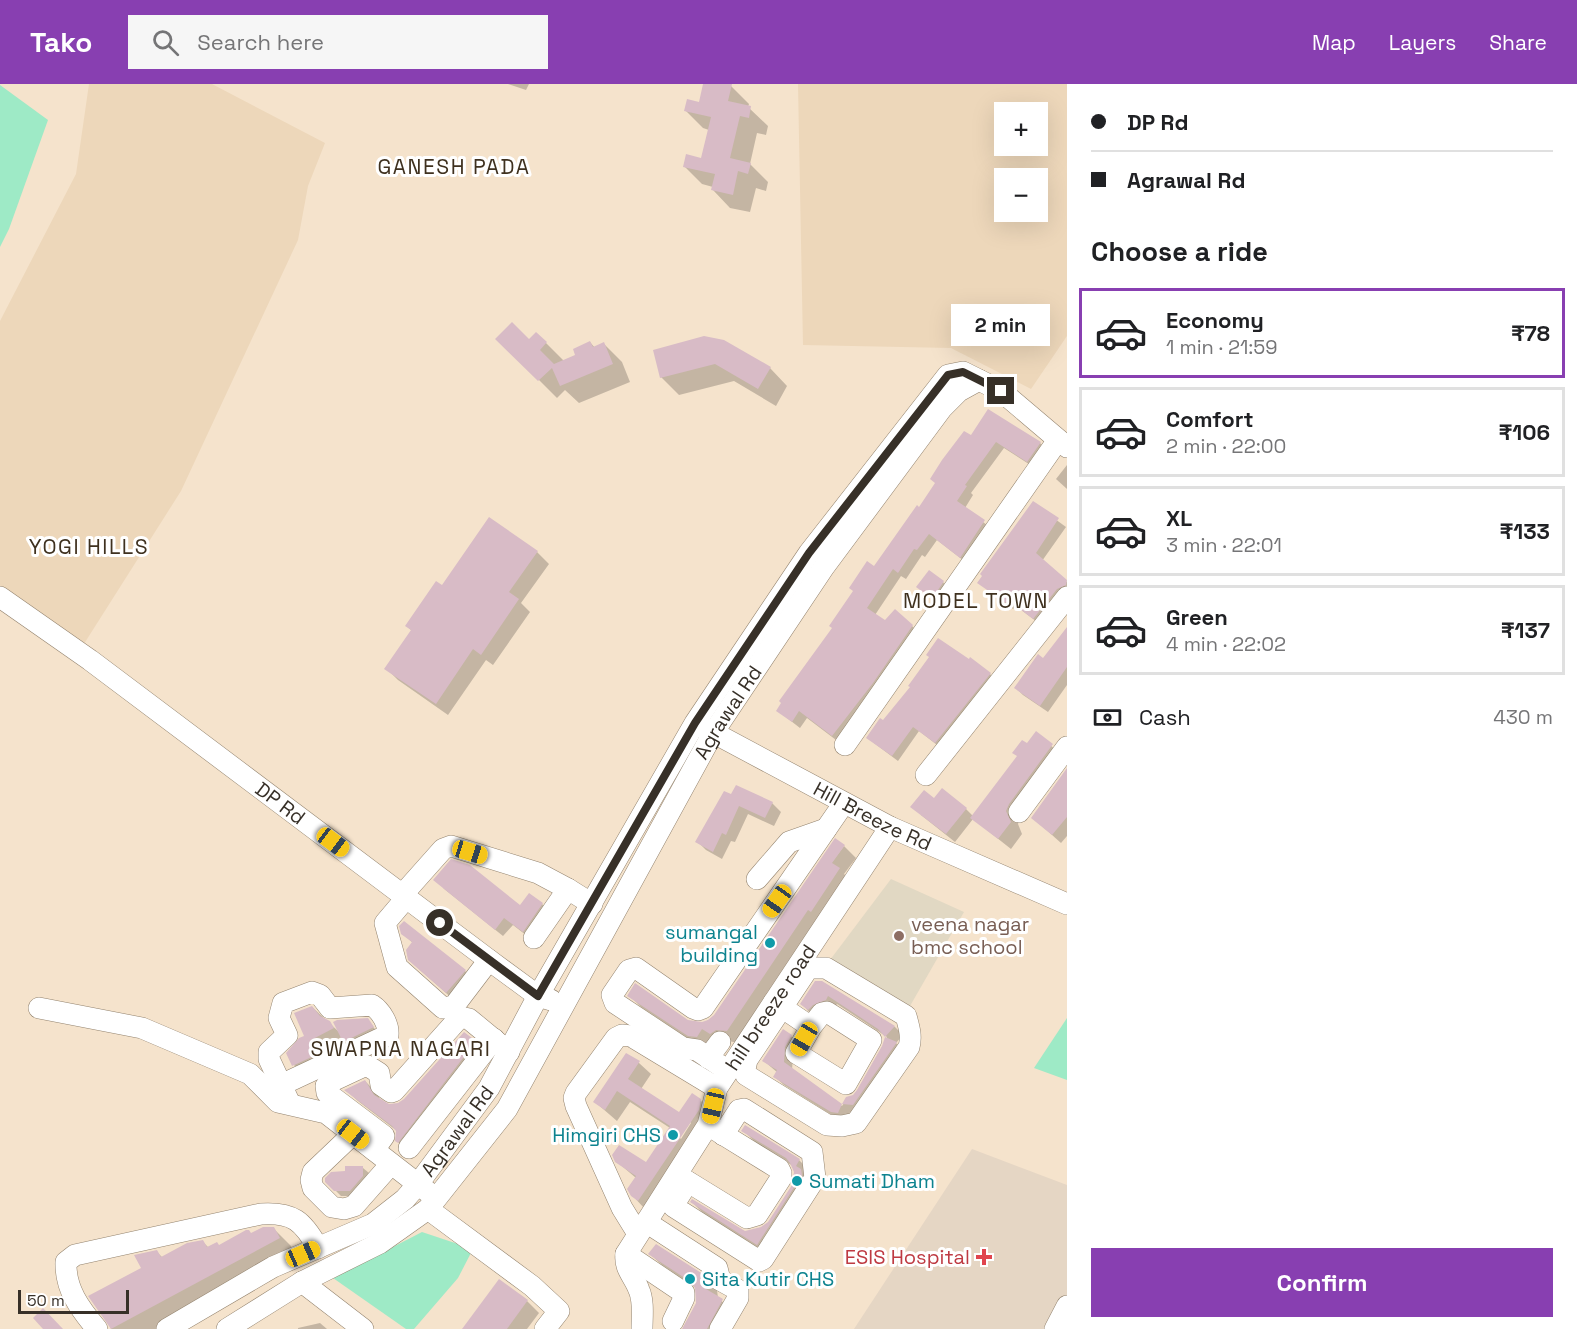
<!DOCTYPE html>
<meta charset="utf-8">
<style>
:root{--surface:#fff;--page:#f6f6f6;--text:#202124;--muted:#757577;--line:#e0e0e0;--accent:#883fb1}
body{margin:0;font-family:"Space Grotesk",sans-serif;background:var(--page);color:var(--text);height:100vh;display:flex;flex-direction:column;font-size:22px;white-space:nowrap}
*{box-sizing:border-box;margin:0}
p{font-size:20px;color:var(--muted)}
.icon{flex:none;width:33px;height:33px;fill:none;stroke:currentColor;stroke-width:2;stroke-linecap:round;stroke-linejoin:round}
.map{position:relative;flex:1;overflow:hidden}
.panel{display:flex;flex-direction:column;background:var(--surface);width:510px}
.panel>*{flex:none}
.banner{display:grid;align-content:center;height:132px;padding:0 24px;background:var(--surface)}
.controls{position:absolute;left:994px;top:18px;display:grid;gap:12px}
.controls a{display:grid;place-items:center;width:54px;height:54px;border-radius:0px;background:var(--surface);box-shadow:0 6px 24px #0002;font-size:30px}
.scale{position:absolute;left:18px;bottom:15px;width:111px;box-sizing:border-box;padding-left:6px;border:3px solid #373028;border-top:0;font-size:16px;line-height:21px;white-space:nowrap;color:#373028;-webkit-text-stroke:4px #fff;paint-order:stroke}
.end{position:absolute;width:27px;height:27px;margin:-14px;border:8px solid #373028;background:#fff;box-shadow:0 0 0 3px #fff}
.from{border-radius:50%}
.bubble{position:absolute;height:42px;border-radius:0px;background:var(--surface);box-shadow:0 6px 24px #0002;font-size:20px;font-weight:700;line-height:42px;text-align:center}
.car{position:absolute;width:18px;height:36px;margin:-18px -9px;border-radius:8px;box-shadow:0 0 4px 2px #0007;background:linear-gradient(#f5c518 24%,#345 0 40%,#f5c518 0 76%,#345 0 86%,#f5c518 0)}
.banner b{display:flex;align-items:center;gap:21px;height:57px;font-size:22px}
.banner b+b{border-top:2px solid var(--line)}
.banner i{width:15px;height:15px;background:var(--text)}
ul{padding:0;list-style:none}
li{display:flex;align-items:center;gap:18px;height:90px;margin:0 12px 9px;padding:0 12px;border:3px solid var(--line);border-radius:0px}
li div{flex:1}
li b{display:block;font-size:22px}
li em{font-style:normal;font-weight:700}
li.current{border-color:var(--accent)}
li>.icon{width:54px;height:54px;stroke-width:1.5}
h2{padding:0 24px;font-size:27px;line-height:72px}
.pay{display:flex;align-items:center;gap:15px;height:66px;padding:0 24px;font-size:22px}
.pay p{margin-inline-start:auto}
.button{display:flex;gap:12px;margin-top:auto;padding:12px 24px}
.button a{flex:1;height:69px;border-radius:0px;background:var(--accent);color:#fff;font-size:24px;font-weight:700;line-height:69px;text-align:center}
header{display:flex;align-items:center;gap:36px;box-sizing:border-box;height:84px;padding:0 30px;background:var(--accent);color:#fff}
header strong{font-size:28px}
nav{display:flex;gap:33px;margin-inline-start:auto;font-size:21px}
.search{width:420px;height:54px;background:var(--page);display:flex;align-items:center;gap:15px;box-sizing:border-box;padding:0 21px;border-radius:0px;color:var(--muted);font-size:22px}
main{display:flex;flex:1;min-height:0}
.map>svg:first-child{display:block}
.built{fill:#edd7ba;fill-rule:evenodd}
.education{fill:#e1d8c3}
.medical{fill:#e5d6c4}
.green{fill:#9eeac6}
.shadow{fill:#0003;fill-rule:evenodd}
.building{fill:#d8bbc6}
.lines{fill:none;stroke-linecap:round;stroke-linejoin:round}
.minor-casing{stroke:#93836e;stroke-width:22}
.minor{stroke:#fff;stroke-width:21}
.route{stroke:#373028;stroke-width:8}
.education-dot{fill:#8d6e63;stroke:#fff;stroke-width:2}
.culture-dot{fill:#0f9aa8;stroke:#fff;stroke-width:2}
.health-dot{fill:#e0444e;stroke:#fff;stroke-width:2}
.labels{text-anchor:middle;stroke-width:6;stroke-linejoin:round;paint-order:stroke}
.street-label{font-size:20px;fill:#373028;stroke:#fff}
.education-label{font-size:20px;fill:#785e54;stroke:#fff;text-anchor:start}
.culture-label{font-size:20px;fill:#0d838f;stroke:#fff;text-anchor:end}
.health-label{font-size:20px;fill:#be3a42;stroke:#fff;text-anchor:end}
.neighbourhood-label{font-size:21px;letter-spacing:1.5px;fill:#3f311f;stroke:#fff}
</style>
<header>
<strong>Tako</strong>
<div class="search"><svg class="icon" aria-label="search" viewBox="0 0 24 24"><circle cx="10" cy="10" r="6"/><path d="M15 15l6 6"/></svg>Search here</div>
<nav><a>Map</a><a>Layers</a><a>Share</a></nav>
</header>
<main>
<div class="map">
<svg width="1067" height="1245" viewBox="0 0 1067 1245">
<rect width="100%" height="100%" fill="#f5e3cc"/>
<!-- built -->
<g class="built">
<path d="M 89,0 L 212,0 L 325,59 L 308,102 L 298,156 L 181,407 L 82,563 L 0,505 L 0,237 L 76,90 Z"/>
<path d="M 798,0 L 1067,0 L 1067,252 L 1031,305 L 951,264 L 803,261 ZM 1005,28 L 1038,28 L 1038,62 L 1005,62 ZM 1005,94 L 1038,94 L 1038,128 L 1005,128 Z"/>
</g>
<!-- education -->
<path class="education" d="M 891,795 L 964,828 L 910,922 L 830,876 Z"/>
<!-- medical -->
<path class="medical" d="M 972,1065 L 1067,1101 L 1067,1245 L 854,1245 Z"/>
<!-- green -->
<g class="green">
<path d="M 0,1 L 48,36 L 9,145 L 0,163 Z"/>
<path d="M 1067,934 L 1067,996 L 1034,984 Z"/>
<path d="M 422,1148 L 473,1165 L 458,1194 L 414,1245 L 406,1245 L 333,1194 Z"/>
</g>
<!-- shadow -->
<g class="shadow">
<path d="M 508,0 L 529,0 L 526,6 Z"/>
<path d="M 705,0 L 731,2 L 749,20 L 748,23 L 768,42 L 766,51 L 757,49 L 750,80 L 768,98 L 766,107 L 756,104 L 750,128 L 730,124 L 713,106 L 713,103 L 702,100 L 684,82 L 702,76 L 709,46 L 703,44 L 685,26 L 700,20 Z"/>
<path d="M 498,255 L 546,259 L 564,277 L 577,271 L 590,258 L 595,264 L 604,260 L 622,278 L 630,298 L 579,319 L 565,306 L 557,314 Z"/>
<path d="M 655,267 L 770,284 L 787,302 L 776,322 L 734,297 L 679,311 L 661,293 Z"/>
<path d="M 971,354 L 1040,359 L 1048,367 L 1035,384 L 1004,364 L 971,409 L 973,411 L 965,424 L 992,445 L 968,480 L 937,456 L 925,473 L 922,471 L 906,495 L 901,492 L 875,531 L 885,538 L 912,542 L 920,550 L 840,659 L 807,634 L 800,644 L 778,627 L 875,484 L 920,425 Z"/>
<path d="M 1067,381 L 1067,405 L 1056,395 Z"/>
<path d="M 1033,419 L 1066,443 L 1042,477 L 1067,498 L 1067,510 L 1041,541 L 1016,522 L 1013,525 L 979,499 Z"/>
<path d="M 537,468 L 549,480 L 521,519 L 530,528 L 493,581 L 486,576 L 448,631 L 398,596 L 386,584 L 412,547 L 407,542 L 442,503 Z"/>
<path d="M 943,498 L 948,504 L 938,519 L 918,503 Z"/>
<path d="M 1067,546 L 1067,601 L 1048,628 L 1023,611 L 1016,604 L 1044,576 Z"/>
<path d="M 990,590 L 995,596 L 941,664 L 919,647 L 898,677 L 874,659 L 884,638 L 912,604 Z"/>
<path d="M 1036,649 L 1064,673 L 1020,733 L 1018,740 L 1022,750 L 1011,765 L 973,735 L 955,758 L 921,731 L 934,716 L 966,725 L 973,732 Z"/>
<path d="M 1067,687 L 1067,752 L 1061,759 L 1033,734 Z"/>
<path d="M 725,709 L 772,719 L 781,728 L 774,742 L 748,730 L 735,758 L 731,757 L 722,775 L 706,766 L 697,757 Z"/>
<path d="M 844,762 L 856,774 L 844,790 L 851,797 L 739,959 L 728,957 L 701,963 L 641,923 L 629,911 L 687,937 L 702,940 L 715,932 Z"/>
<path d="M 443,804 L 520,823 L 542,820 L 550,828 L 531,855 L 513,841 L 503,852 Z"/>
<path d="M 402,849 L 465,887 L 473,895 L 455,917 L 419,885 L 413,859 Z"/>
<path d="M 822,898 L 895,943 L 903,951 L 896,959 L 905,968 L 862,1029 L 850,1028 L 847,1037 L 841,1037 L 784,1001 L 775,993 L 778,989 L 764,977 L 791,952 L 800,961 L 793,972 L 792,986 L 842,1022 L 847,1014 L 854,1012 L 883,963 L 887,953 L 837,920 L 834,924 L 810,929 L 802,920 Z"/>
<path d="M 312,923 L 338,947 L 367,936 L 382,953 L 353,966 L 342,953 L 318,965 L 325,979 L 302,990 L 294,981 L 306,952 Z"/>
<path d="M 464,950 L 487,970 L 410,1070 L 397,1057 L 397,1047 L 358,1017 L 346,1006 L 365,997 L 377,1009 L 381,1018 L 388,1022 L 399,1021 L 405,1017 Z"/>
<path d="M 627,971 L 639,979 L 651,990 L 641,1005 L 680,1030 L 700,1016 L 712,1028 L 644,1124 L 632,1111 L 636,1094 L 616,1077 L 646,1080 L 670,1044 L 630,1018 L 617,1037 L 595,1018 ZM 689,1037 L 691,1039 L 681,1055 L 679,1053 Z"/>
<path d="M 743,1046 L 799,1076 L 811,1088 L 769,1171 L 704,1130 L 692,1118 L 745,1148 L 761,1145 L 769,1139 L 793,1101 L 795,1088 L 793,1082 L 755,1058 Z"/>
<path d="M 363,1084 L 369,1089 L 369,1098 L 356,1112 L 341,1112 L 326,1097 Z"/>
<path d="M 273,1144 L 291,1162 L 297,1173 L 161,1245 L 111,1245 L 108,1237 L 143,1184 L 157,1168 L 163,1174 L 202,1157 L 209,1164 L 219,1162 Z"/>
<path d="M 650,1170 L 705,1193 L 717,1206 L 718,1214 L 734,1228 L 724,1245 L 684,1245 L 697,1220 L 696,1204 L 662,1181 Z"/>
<path d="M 527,1217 L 539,1229 L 527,1245 L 464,1245 Z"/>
<path d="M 320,1239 L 327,1245 L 298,1245 L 298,1244 Z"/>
</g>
<!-- building -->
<g class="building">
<path d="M 703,0 L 732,0 L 728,17 L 751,22 L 749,34 L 740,32 L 730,74 L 751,79 L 748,90 L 738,87 L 733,111 L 711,106 L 715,90 L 683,83 L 686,70 L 701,74 L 711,33 L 684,27 L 687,15 L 699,18 Z"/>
<path d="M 512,238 L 529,255 L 536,248 L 547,258 L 540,266 L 554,280 L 575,271 L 573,265 L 590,257 L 593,263 L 604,258 L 613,280 L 560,302 L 552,284 L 538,297 L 495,255 Z"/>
<path d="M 704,252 L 724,256 L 771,283 L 758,305 L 715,280 L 660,294 L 653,266 Z"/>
<path d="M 988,325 L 1041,358 L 1027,378 L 996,358 L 965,401 L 967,402 L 957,417 L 985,436 L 960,474 L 929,450 L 917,466 L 914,465 L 898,489 L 893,485 L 867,524 L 885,536 L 895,525 L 913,541 L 873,599 L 832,652 L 799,627 L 792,638 L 776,627 L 781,619 L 779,617 L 832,544 L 829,542 L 853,507 L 849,504 L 867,477 L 874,482 L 917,421 L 919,423 L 935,399 L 930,395 L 942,376 L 964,347 L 971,351 Z"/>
<path d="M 1033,417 L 1059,434 L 1036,469 L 1067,496 L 1066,501 L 1057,505 L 1033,535 L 1008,516 L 1006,519 L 977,499 L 982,492 L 980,490 Z"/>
<path d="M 489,433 L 538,467 L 509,508 L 519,515 L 481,571 L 473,565 L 436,620 L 384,585 L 411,546 L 405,542 L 436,497 L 442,501 Z"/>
<path d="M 929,486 L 944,497 L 932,515 L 916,503 Z"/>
<path d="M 1067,543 L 1067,583 L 1040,622 L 1014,604 L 1038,570 L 1043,574 Z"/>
<path d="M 938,554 L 969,575 L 970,573 L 991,589 L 935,659 L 913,643 L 892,672 L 866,654 L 880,634 L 883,636 L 910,603 L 908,602 L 929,573 L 926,571 Z"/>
<path d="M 1036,647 L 1053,660 L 1009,720 L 1006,727 L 1011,738 L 998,755 L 970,734 L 1017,672 L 1012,669 L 1022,656 L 1027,659 Z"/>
<path d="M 1067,684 L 1067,733 L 1052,751 L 1031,734 Z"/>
<path d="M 736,701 L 773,718 L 765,734 L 739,722 L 726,751 L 722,749 L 713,768 L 695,758 L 724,707 L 731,710 Z"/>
<path d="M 942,704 L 967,724 L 946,750 L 910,723 L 924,706 L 934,714 Z"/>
<path d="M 835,754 L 845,761 L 832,779 L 840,784 L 811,828 L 808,826 L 727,947 L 716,946 L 710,950 L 702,945 L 697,953 L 688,952 L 627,912 L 635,899 L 688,936 L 702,938 L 708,936 L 714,931 Z"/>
<path d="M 451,775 L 470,781 L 520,821 L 529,809 L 543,819 L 523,848 L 504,834 L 495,846 L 433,796 Z"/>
<path d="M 404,837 L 466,886 L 446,909 L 408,876 L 406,866 L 412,858 L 401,850 L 399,842 Z"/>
<path d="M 815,897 L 822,897 L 895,942 L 885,953 L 878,945 L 828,912 L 826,916 L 813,921 L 808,926 L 800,920 Z"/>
<path d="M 312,922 L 320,932 L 330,937 L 334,944 L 311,956 L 318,970 L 292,982 L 286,969 L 299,954 L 304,952 L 294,929 Z"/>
<path d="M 368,934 L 374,943 L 343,958 L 333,938 L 337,936 Z"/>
<path d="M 783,945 L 792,951 L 785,963 L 784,978 L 842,1020 L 838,1029 L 831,1028 L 773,993 L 777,986 L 762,977 Z"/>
<path d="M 464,948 L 476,957 L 398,1059 L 395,1057 L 396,1047 L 392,1042 L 344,1006 L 365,996 L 374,1011 L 389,1020 L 398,1019 L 404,1015 Z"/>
<path d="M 885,953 L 897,958 L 853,1021 L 842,1020 L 846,1013 L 853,1011 L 857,1006 L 882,962 Z"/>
<path d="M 626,969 L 640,977 L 628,995 L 679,1028 L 692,1009 L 701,1015 L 699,1026 L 638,1117 L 631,1112 L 627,1105 L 636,1092 L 615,1078 L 612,1071 L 619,1061 L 646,1078 L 670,1042 L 617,1007 L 605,1026 L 593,1018 Z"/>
<path d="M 745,1041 L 800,1075 L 796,1082 L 801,1085 L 802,1091 L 757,1161 L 690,1118 L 692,1115 L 745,1147 L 761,1143 L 768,1138 L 792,1101 L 794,1088 L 790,1079 L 786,1074 L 741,1047 Z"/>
<path d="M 345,1082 L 363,1082 L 363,1092 L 350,1107 L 334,1107 L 325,1098 L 325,1094 L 331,1088 L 345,1087 Z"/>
<path d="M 263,1143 L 274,1143 L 280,1154 L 111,1245 L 88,1212 L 141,1184 L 134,1171 L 157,1166 L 161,1173 L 187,1159 L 203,1156 L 207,1163 L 217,1158 L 219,1161 L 246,1146 L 249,1146 L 251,1149 Z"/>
<path d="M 656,1160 L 706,1192 L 708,1200 L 706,1205 L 723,1215 L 707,1245 L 682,1245 L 696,1219 L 695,1204 L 691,1198 L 648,1170 Z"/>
<path d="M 499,1195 L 528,1216 L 507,1245 L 462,1245 Z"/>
<path d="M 43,1224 L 63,1245 L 43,1245 L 33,1234 Z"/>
</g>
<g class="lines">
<defs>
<g id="minor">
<path id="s1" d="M 0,513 L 90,576 L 489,876 L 538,912 L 551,916"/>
<path id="s2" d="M 701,642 L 890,743 L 1067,820"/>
<path d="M 845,661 L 1058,356"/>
<path d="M 926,691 L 1067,513"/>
<path d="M 1019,728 L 1067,663"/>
<path d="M 757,795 L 789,758 L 826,745"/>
<path d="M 403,810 L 443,765 L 451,762 L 538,789 L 568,805 L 592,820"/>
<path d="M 407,813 L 385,839 L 397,883 L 443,924 L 454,922 L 489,876"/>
<path d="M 534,854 L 568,805"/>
<path d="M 812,884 L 826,884 L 906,932 C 909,943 912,952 909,963 L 856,1039 L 842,1042 L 827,1041 L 746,991 L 745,985 L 747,976 L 807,886 Z"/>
<path d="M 774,918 L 811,943 L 822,929 L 827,928 L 871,956 L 846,1000 L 796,969 L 811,943"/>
<path d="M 39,924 L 142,944 L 250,990 L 278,1018 L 326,1029 L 428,1108"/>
<path d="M 708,974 L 720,958"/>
<path d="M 728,987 L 697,966 L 683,964 L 615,919 L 612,911 L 629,886 L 636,884 L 693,924 L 698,926 L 703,924 L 844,719"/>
<path d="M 281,1001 L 388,951 C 389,940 381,927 372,921 L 330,924 L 320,911 L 312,908 L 283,919 L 279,934 L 287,951 L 269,968 L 269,975 L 290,1020"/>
<path d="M 353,1050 L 313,1088 L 311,1096 L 313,1104 L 332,1123 L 344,1125 L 354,1122 L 391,1080"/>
<path d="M 409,1064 L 494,955"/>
<path d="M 374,1066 L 384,1052 L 327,1009 L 326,1002 L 330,998 L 362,983 L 368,982 L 379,989 L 381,1001 L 391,1008 L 394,1007 L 460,933 L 469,935 L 509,968"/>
<path d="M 677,1091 L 747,1134 L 757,1131 L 781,1094 L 781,1089 L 779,1085 L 711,1043"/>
<path d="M 688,1098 L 674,1120 L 674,1123 L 759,1177 L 763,1175 L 815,1094 L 812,1068 L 744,1025 L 739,1026 L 723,1051"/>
<path d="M 428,1125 L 532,1202 L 559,1227 L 545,1245"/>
<path d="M 646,1138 L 717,1184 L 720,1196 L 738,1206 L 738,1214 L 720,1245"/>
<path d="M 638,1150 L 622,1124 L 576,1022 L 574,1014 L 576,1009 L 616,954 L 622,951 L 631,952 L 717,1004"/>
<path d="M 626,1170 L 684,1209 L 684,1214 L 673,1237"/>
<path d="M 302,1198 L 363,1245"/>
<path d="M 97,1245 C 80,1225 65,1205 66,1178 L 75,1171 L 261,1130 C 293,1128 303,1137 318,1164"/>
<path id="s3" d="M 167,1245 L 273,1183 L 373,1140 L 405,1115 L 418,1100 L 489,1004 L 538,912 L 695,639 L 809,469 L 948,291 L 963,288 L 1001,307 L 1067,363"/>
<path id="s4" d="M 227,1245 L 302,1198 L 380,1159 L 428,1125 L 507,1025 L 713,649 L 824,483 L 942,324 L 959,307 L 979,296"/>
<path id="s5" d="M 642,1245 C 642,1233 644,1217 639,1206 C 634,1192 624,1185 626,1170 L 708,1041 L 717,1004 L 890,743"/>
<path d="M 1055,1245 L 1067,1222"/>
</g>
</defs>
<!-- minor casing -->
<use href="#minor" class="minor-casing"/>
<!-- minor -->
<use href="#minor" class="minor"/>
</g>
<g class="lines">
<!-- route -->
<path class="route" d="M 440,839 L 538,912 L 695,639 L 809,469 L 948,291 L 963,288 L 1001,307"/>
</g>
<!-- markers -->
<circle class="education-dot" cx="899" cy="852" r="6"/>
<g class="culture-dot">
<circle cx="770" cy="859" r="6"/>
<circle cx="673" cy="1051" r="6"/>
<circle cx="797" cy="1097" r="6"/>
<circle cx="690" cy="1195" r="6"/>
</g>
<path class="health-dot" d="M981 1164h6v6h6v6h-6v6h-6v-6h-6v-6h6z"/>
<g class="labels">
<!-- street labels -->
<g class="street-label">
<text dy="7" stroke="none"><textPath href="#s4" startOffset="816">Agrawal Rd</textPath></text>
<text dy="7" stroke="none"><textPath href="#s1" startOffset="348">DP Rd</textPath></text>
<text dy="7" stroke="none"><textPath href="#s2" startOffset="194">Hill Breeze Rd</textPath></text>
<text dy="7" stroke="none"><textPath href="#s5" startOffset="366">hill breeze road</textPath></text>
<text dy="7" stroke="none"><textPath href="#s3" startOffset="358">Agrawal Rd</textPath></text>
</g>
<!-- education labels -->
<g class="education-label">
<text x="911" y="847">veena nagar<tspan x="911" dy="23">bmc school</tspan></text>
</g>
<!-- culture labels -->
<g class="culture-label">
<text x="758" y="855">sumangal<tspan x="758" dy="23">building</tspan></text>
<text x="661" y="1058">Himgiri CHS</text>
<text x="809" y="1104" text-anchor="start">Sumati Dham</text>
<text x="702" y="1202" text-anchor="start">Sita Kutir CHS</text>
</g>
<!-- health labels -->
<g class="health-label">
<text x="970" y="1180">ESIS Hospital</text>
</g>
<!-- neighbourhood labels -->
<g class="neighbourhood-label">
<text x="454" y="90">GANESH PADA</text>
<text x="89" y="470">YOGI HILLS</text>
<text x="976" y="524">MODEL TOWN</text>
<text x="401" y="972">SWAPNA NAGARI</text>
</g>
</g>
</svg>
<div class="controls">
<a>+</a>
<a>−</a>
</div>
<div class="scale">50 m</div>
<i class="end from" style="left:440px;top:839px"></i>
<i class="end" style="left:1001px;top:307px"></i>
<div class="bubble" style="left:951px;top:220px;width:99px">2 min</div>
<i class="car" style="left:333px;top:758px;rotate:127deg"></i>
<i class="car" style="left:470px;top:768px;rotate:107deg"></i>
<i class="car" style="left:777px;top:817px;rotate:215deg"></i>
<i class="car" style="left:804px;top:955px;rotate:210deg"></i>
<i class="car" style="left:713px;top:1022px;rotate:193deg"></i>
<i class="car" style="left:353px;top:1050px;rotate:128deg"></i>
<i class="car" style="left:303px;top:1170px;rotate:66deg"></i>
</div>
<section class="panel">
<div class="banner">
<b><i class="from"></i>DP Rd</b>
<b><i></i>Agrawal Rd</b>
</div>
<h2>Choose a ride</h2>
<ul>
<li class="current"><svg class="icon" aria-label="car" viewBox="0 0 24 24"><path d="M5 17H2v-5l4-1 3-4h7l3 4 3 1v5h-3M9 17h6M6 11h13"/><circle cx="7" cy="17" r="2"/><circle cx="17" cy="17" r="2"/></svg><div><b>Economy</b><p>1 min · 21:59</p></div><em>₹78</em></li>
<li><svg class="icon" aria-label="car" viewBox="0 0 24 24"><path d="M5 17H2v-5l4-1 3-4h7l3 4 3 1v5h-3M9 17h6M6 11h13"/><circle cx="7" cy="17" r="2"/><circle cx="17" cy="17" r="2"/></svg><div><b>Comfort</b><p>2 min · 22:00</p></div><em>₹106</em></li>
<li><svg class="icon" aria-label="car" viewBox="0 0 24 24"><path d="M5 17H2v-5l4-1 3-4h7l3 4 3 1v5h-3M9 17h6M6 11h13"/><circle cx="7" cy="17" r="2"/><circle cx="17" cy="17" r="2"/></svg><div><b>XL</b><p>3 min · 22:01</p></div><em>₹133</em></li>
<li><svg class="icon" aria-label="car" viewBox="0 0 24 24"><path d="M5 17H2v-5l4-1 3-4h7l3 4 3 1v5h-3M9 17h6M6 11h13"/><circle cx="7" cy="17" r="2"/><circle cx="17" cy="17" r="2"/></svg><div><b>Green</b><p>4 min · 22:02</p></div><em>₹137</em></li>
</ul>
<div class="pay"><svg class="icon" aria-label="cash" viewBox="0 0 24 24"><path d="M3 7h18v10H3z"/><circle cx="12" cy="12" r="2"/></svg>Cash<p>430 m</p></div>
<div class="button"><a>Confirm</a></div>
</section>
</main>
